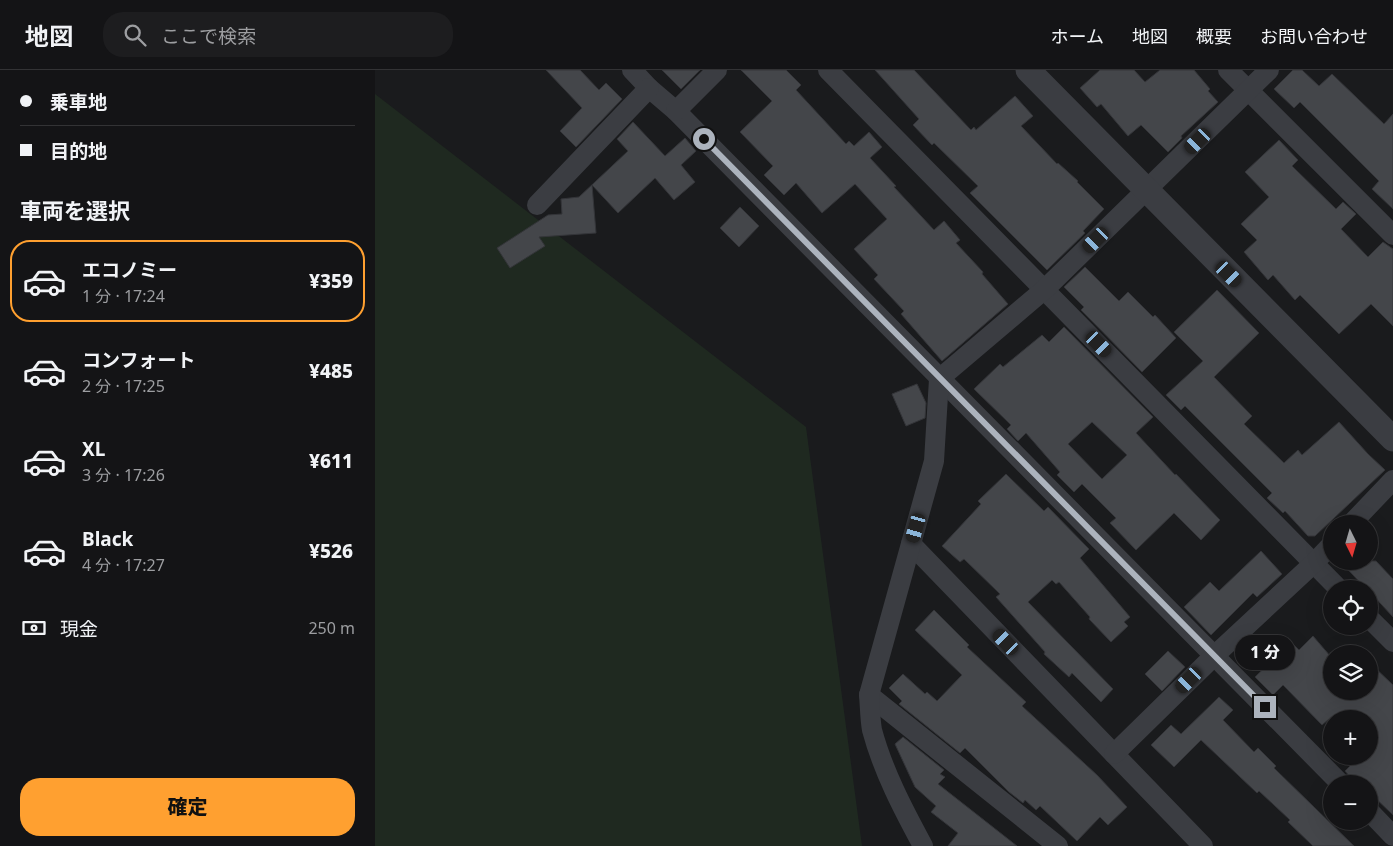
<!DOCTYPE html>
<html lang="ja">
<meta charset="utf-8">
<style>
:root{--surface:#141416;--page:#1d1d1f;--text:#f1f3f6;--muted:#9d9ea1;--line:#333335;--accent:#ffa030}
body{margin:0;font-family:"Noto Sans","Noto Sans JP",sans-serif;background:var(--page);color:var(--text);height:100vh;display:flex;flex-direction:column;font-size:19px;white-space:nowrap}
*{box-sizing:border-box;margin:0}
p{font-size:16px;color:var(--muted)}
.icon{flex:none;width:28px;height:28px;fill:none;stroke:currentColor;stroke-width:2;stroke-linecap:round;stroke-linejoin:round}
.map{position:relative;flex:1;overflow:hidden}
.drawer{display:flex;flex-direction:column;background:var(--surface);width:375px}
.drawer>*{flex:none}
.hud{display:grid;align-content:center;height:110px;padding:0 20px;background:var(--surface)}
.needle{width:32px;rotate:175deg}
.controls{position:absolute;left:948px;top:445px;display:grid;gap:10px}
.controls a{display:grid;place-items:center;width:55px;height:55px;border-radius:50%;background:var(--surface);box-shadow:0 5px 20px #0002,0 0 0 1px var(--line);font-size:25px}
.end{position:absolute;width:22px;height:22px;margin:-11px;border:6px solid #acb3bd;background:#111;box-shadow:0 0 0 2px #111}
.from{border-radius:50%}
.bubble{position:absolute;height:35px;border-radius:18px;background:var(--surface);box-shadow:0 5px 20px #0002,0 0 0 1px var(--line);font-size:16px;font-weight:800;line-height:35px;text-align:center}
.car{position:absolute;width:15px;height:30px;margin:-15px -8px;border-radius:6px;box-shadow:0 0 4px 1px #0007;background:linear-gradient(#222 24%,#8ab4d8 0 40%,#222 0 76%,#8ab4d8 0 86%,#222 0)}
.hud b{display:flex;align-items:center;gap:18px;height:48px;font-size:19px}
.hud b+b{border-top:1px solid var(--line)}
.hud i{width:12px;height:12px;background:var(--text)}
ul{padding:0;list-style:none}
li{display:flex;align-items:center;gap:15px;height:82px;margin:0 10px 8px;padding:0 10px;border:2px solid transparent;border-radius:20px}
li div{flex:1}
li b{display:block;font-size:19px}
li em{font-style:normal;font-weight:800}
li.current{border-color:var(--accent)}
li>.icon{width:45px;height:45px;stroke-width:1.5}
h2{padding:0 20px;font-size:22px;line-height:60px}
.pay{display:flex;align-items:center;gap:12px;height:55px;padding:0 20px;font-size:19px}
.pay p{margin-inline-start:auto}
.button{display:flex;gap:10px;margin-top:auto;padding:10px 20px}
.button a{flex:1;height:58px;border-radius:20px;background:var(--accent);color:#111;font-size:20px;font-weight:800;line-height:58px;text-align:center}
header{display:flex;align-items:center;gap:30px;box-sizing:border-box;height:70px;padding:0 25px;background:var(--surface);border-bottom:1px solid var(--line)}
header strong{font-size:24px}
nav{display:flex;gap:28px;margin-inline-start:auto;font-size:18px}
.search{width:350px;height:45px;background:var(--page);display:flex;align-items:center;gap:12px;box-sizing:border-box;padding:0 18px;border-radius:20px;color:var(--muted);font-size:19px}
main{display:flex;flex:1;min-height:0}
.map>svg:first-child{display:block}
.green{fill:#1f2920}
.building{fill:#44464a;stroke:#343539;fill-rule:evenodd}
.lines{fill:none;stroke-linecap:round;stroke-linejoin:round}
.minor{stroke:#3b3d42;stroke-width:20}
.tertiary{stroke:#3b3d42;stroke-width:25}
.route{stroke:#acb3bd;stroke-width:6}
</style>
<header>
<strong>地図</strong>
<div class="search"><svg class="icon" aria-label="search" viewBox="0 0 24 24"><circle cx="10" cy="10" r="6"/><path d="M15 15l6 6"/></svg>ここで検索</div>
<nav><a>ホーム</a><a>地図</a><a>概要</a><a>お問い合わせ</a></nav>
</header>
<main>
<section class="drawer">
<div class="hud">
<b><i class="from"></i>乗車地</b>
<b><i></i>目的地</b>
</div>
<h2>車両を選択</h2>
<ul>
<li class="current"><svg class="icon" aria-label="car" viewBox="0 0 24 24"><path d="M5 17H2v-5l4-1 3-4h7l3 4 3 1v5h-3M9 17h6M6 11h13"/><circle cx="7" cy="17" r="2"/><circle cx="17" cy="17" r="2"/></svg><div><b>エコノミー</b><p>1 分 · 17:24</p></div><em>¥359</em></li>
<li><svg class="icon" aria-label="car" viewBox="0 0 24 24"><path d="M5 17H2v-5l4-1 3-4h7l3 4 3 1v5h-3M9 17h6M6 11h13"/><circle cx="7" cy="17" r="2"/><circle cx="17" cy="17" r="2"/></svg><div><b>コンフォート</b><p>2 分 · 17:25</p></div><em>¥485</em></li>
<li><svg class="icon" aria-label="car" viewBox="0 0 24 24"><path d="M5 17H2v-5l4-1 3-4h7l3 4 3 1v5h-3M9 17h6M6 11h13"/><circle cx="7" cy="17" r="2"/><circle cx="17" cy="17" r="2"/></svg><div><b>XL</b><p>3 分 · 17:26</p></div><em>¥611</em></li>
<li><svg class="icon" aria-label="car" viewBox="0 0 24 24"><path d="M5 17H2v-5l4-1 3-4h7l3 4 3 1v5h-3M9 17h6M6 11h13"/><circle cx="7" cy="17" r="2"/><circle cx="17" cy="17" r="2"/></svg><div><b>Black</b><p>4 分 · 17:27</p></div><em>¥526</em></li>
</ul>
<div class="pay"><svg class="icon" aria-label="cash" viewBox="0 0 24 24"><path d="M3 7h18v10H3z"/><circle cx="12" cy="12" r="2"/></svg>現金<p>250 m</p></div>
<div class="button"><a>確定</a></div>
</section>
<div class="map">
<svg width="1018" height="776" viewBox="0 0 1018 776">
<rect width="100%" height="100%" fill="#1a1b1d"/>
<!-- green -->
<path class="green" d="M 0,24 L 431,357 L 487,776 L 0,776 Z"/>
<!-- building -->
<g class="building">
<path d="M 171,0 L 205,0 L 224,20 L 231,13 L 247,29 L 201,77 L 185,61 L 207,38 Z"/>
<path d="M 287,0 L 325,0 L 306,19 Z"/>
<path d="M 366,0 L 411,0 L 426,15 L 421,20 L 471,74 L 474,71 L 479,76 L 494,62 L 507,77 L 495,88 L 521,116 L 519,117 L 559,160 L 569,151 L 585,170 L 581,173 L 608,202 L 607,204 L 633,234 L 567,291 L 526,244 L 529,241 L 499,209 L 503,205 L 479,179 L 512,149 L 480,114 L 447,143 L 421,113 L 409,125 L 389,105 L 398,96 L 365,62 L 397,31 Z"/>
<path d="M 500,0 L 539,0 L 596,60 L 599,57 L 601,60 L 640,26 L 658,46 L 646,56 L 682,94 L 683,93 L 703,111 L 702,112 L 729,139 L 708,161 L 710,163 L 672,200 L 595,123 L 603,116 L 559,73 L 557,75 L 538,55 L 544,49 Z"/>
<path d="M 725,0 L 759,0 L 770,12 L 785,0 L 819,0 L 835,19 L 833,21 L 843,32 L 806,66 L 807,68 L 793,82 L 766,55 L 753,66 L 726,34 L 722,37 L 705,18 Z"/>
<path d="M 918,0 L 927,0 L 944,16 L 957,4 L 1009,54 L 1018,44 L 1018,139 L 997,119 L 1004,111 L 925,32 L 919,38 L 899,19 Z"/>
<path d="M 258,52 L 290,86 L 310,68 L 321,81 L 306,95 L 320,112 L 299,130 L 280,108 L 243,143 L 217,115 L 221,163 L 164,167 L 170,176 L 135,198 L 122,178 L 173,145 L 187,144 L 186,129 L 204,127 L 253,81 L 242,69 Z"/>
<path d="M 904,70 L 923,90 L 917,96 L 961,139 L 968,132 L 981,144 L 966,159 L 993,187 L 1008,172 L 1018,179 L 1018,256 L 996,234 L 964,264 L 925,225 L 920,230 L 898,205 L 893,210 L 869,182 L 882,170 L 866,154 L 894,127 L 870,102 Z"/>
<path d="M 365,137 L 384,156 L 364,177 L 345,158 Z"/>
<path d="M 710,197 L 744,231 L 753,222 L 778,247 L 780,245 L 801,268 L 767,302 L 706,240 L 709,237 L 689,217 Z"/>
<path d="M 842,220 L 884,263 L 839,307 L 877,346 L 869,354 L 909,393 L 923,380 L 927,385 L 964,352 L 993,384 L 1010,400 L 940,466 L 933,466 L 910,441 L 908,443 L 892,428 L 897,423 L 810,336 L 806,340 L 791,325 L 828,291 L 799,262 Z"/>
<path d="M 689,257 L 778,347 L 761,363 L 800,405 L 801,404 L 845,450 L 826,470 L 799,443 L 761,480 L 735,453 L 741,448 L 707,414 L 699,422 L 682,405 L 685,402 L 651,363 L 643,371 L 632,359 L 636,355 L 599,319 L 625,294 L 628,297 L 667,265 L 674,272 ZM 717,352 L 752,385 L 727,409 L 693,374 Z"/>
<path d="M 542,314 L 551,333 L 550,348 L 531,356 L 517,324 Z"/>
<path d="M 631,404 L 669,441 L 673,437 L 714,479 L 705,488 L 755,547 L 749,552 L 753,556 L 736,572 L 714,549 L 715,547 L 684,512 L 681,514 L 677,510 L 653,532 L 738,619 L 726,632 L 697,603 L 694,607 L 669,584 L 670,582 L 621,527 L 625,524 L 589,489 L 585,492 L 567,476 L 606,434 L 603,431 Z"/>
<path d="M 886,481 L 907,504 L 882,527 L 878,523 L 836,565 L 809,537 L 835,512 L 844,521 Z"/>
<path d="M 965,491 L 1001,491 L 1018,509 L 1018,547 L 994,521 L 994,519 L 991,519 Z"/>
<path d="M 559,540 L 594,575 L 592,577 L 651,632 L 647,636 L 722,705 L 752,737 L 733,755 L 725,747 L 702,771 L 665,736 L 661,740 L 650,730 L 648,733 L 634,722 L 590,678 L 585,683 L 524,634 L 527,631 L 514,618 L 528,604 L 550,624 L 552,622 L 562,631 L 587,605 L 540,560 Z"/>
<path d="M 938,566 L 956,587 L 956,621 L 994,621 L 994,592 L 1018,615 L 1018,745 L 994,722 L 994,714 L 981,714 L 970,701 L 985,686 L 994,686 L 994,649 L 954,649 L 947,655 L 908,615 L 898,625 L 880,607 L 916,572 L 924,580 Z"/>
<path d="M 793,581 L 810,597 L 787,621 L 770,604 Z"/>
<path d="M 844,627 L 858,640 L 848,650 L 879,682 L 883,678 L 901,696 L 899,698 L 979,776 L 938,776 L 913,752 L 915,750 L 884,721 L 882,723 L 826,670 L 799,697 L 776,675 L 796,655 L 806,664 Z"/>
<path d="M 528,667 L 569,700 L 565,704 L 570,707 L 563,714 L 642,776 L 573,776 L 583,763 L 556,742 L 561,736 L 540,717 L 520,674 Z"/>
</g>
<g class="lines">
<!-- minor -->
<g class="minor">
<path d="M 257,0 L 274,18 L 301,41 L 966,714"/>
<path d="M 453,0 L 964,519"/>
<path d="M 853,0 L 1018,165"/>
<path d="M 301,41 L 342,0"/>
<path d="M 162,135 L 274,18"/>
<path d="M 976,454 L 1018,410"/>
<path d="M 536,474 L 828,776"/>
<path d="M 994,548 L 1018,572"/>
<path d="M 494,625 L 683,776"/>
<path d="M 739,684 L 839,586 L 939,493 L 956,475"/>
<path d="M 994,741 L 1018,766"/>
<path d="M 548,776 C 528,739 508,701 497,660 C 495,649 495,636 494,625 L 559,391 L 564,309 L 670,219 L 894,0"/>
</g>
<!-- tertiary -->
<path class="tertiary" d="M 653,0 L 1018,369"/>
</g>
<g class="lines">
<!-- route -->
<path class="route" d="M 329,69 L 890,637"/>
</g>
</svg>
<div class="controls">
<a><svg class="needle" viewBox="-14 -14 28 28"><path d="M0-13l5 13h-10z" fill="#e53935"/><path d="M0 13l5-13h-10z" fill="#9d9ea1"/></svg></a>
<a><svg class="icon" aria-label="locate" viewBox="0 0 24 24"><circle cx="12" cy="12" r="6"/><path d="M12 2v4M12 18v4M2 12h4M18 12h4"/></svg></a>
<a><svg class="icon" aria-label="layers" viewBox="0 0 24 24"><path d="M12 4l9 5-9 5-9-5zM3 14l9 5 9-5"/></svg></a>
<a>+</a>
<a>−</a>
</div>
<i class="end from" style="left:329px;top:69px"></i>
<i class="end" style="left:890px;top:637px"></i>
<div class="bubble" style="left:860px;top:565px;width:60px">1 分</div>
<i class="car" style="left:823px;top:71px;rotate:226deg"></i>
<i class="car" style="left:721px;top:170px;rotate:226deg"></i>
<i class="car" style="left:854px;top:204px;rotate:135deg"></i>
<i class="car" style="left:724px;top:274px;rotate:136deg"></i>
<i class="car" style="left:541px;top:458px;rotate:196deg"></i>
<i class="car" style="left:631px;top:572px;rotate:316deg"></i>
<i class="car" style="left:814px;top:610px;rotate:225deg"></i>
</div>
</main>
